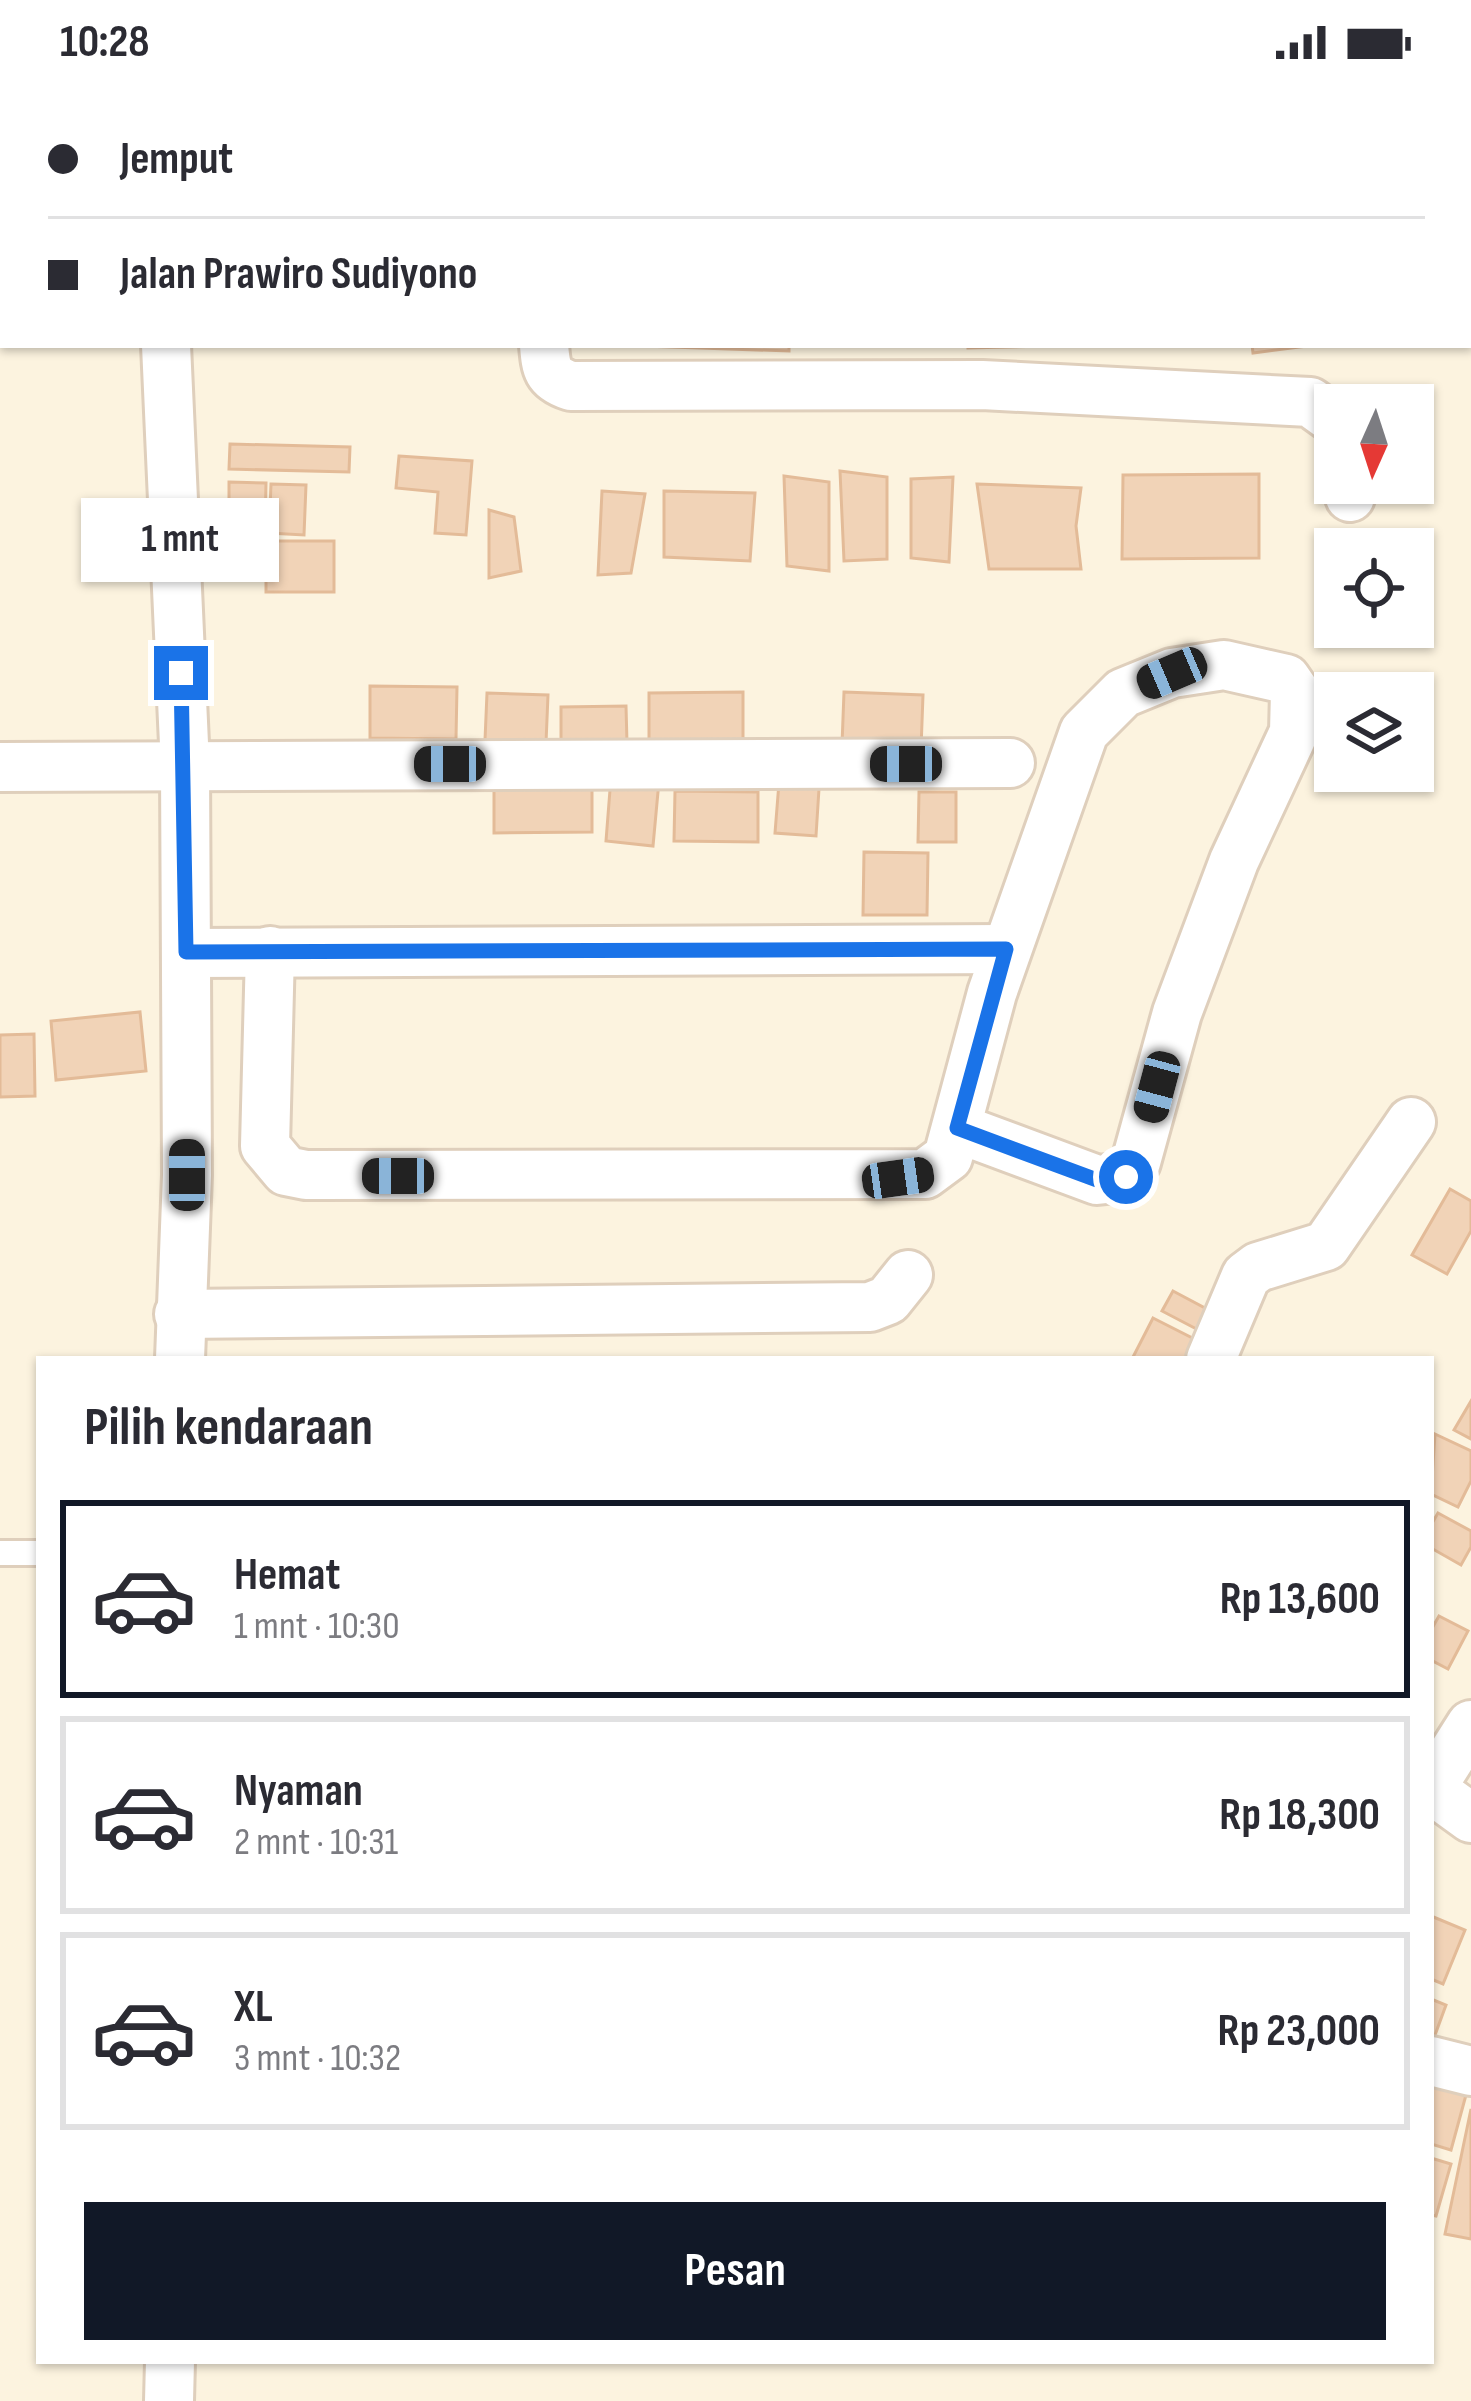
<!DOCTYPE html>
<html lang="id">
<meta charset="utf-8">
<style>
:root{--surface:#fff;--page:#f2f2f3;--text:#2b2b33;--muted:#7c7c81;--line:#e1e1e2;--accent:#111827}
body{margin:0;font-family:"Sofia Sans Condensed",sans-serif;background:var(--page);color:var(--text);height:100vh;display:flex;flex-direction:column;font-size:45px;white-space:nowrap}
*{box-sizing:border-box;margin:0}
p{font-size:39px;color:var(--muted)}
.icon{flex:none;width:66px;height:66px;fill:none;stroke:currentColor;stroke-width:2;stroke-linecap:round;stroke-linejoin:round}
.map{position:relative;flex:1;overflow:hidden}
.side{position:absolute;left:36px;top:1272px;width:1398px;height:1008px;display:flex;flex-direction:column;background:var(--surface);border-radius:0px;box-shadow:0 3px 9px #0004}
.side>*{flex:none}
.hud{position:absolute;left:0px;top:0px;width:1473px;height:264px;box-shadow:0 3px 9px #0004;display:grid;align-content:center;height:264px;padding:0 48px;background:var(--surface)}
.needle{width:78px;rotate:183deg}
.tools{position:absolute;left:1314px;top:300px;display:grid;gap:24px}
.tools a{display:grid;place-items:center;width:120px;height:120px;border-radius:0px;background:var(--surface);box-shadow:0 3px 9px #0004;font-size:60px}
.end{position:absolute;width:54px;height:54px;margin:-27px;border:15px solid #1a73e8;background:#fff;box-shadow:0 0 0 6px #fff}
.from{border-radius:50%}
.bubble{position:absolute;height:84px;border-radius:0px;background:var(--surface);box-shadow:0 3px 9px #0004;font-size:39px;font-weight:700;line-height:84px;text-align:center}
.car{position:absolute;width:36px;height:72px;margin:-36px -18px;border-radius:15px;box-shadow:0 0 9px 3px #0007;background:linear-gradient(#222 24%,#8ab4d8 0 40%,#222 0 76%,#8ab4d8 0 86%,#222 0)}
.hud b{display:flex;align-items:center;gap:42px;height:114px;font-size:45px}
.hud b+b{border-top:3px solid var(--line)}
.hud i{width:30px;height:30px;background:var(--text)}
ul{padding:0;list-style:none}
li{display:flex;align-items:center;gap:36px;height:198px;margin:0 24px 18px;padding:0 24px;border:6px solid var(--line);border-radius:0px}
li div{flex:1}
li b{display:block;font-size:45px}
li em{font-style:normal;font-weight:700}
li.on{border-color:var(--accent)}
li>.icon{width:108px;height:108px;stroke-width:1.5}
h2{padding:0 48px;font-size:54px;line-height:144px}
.cta{display:flex;gap:24px;margin-top:auto;padding:24px 48px}
.cta a{flex:1;height:138px;border-radius:0px;background:var(--accent);color:#fff;font-size:48px;font-weight:700;line-height:138px;text-align:center}
.status{display:flex;justify-content:space-between;align-items:center;height:84px;padding:0 60px;background:var(--surface);direction:ltr}
.status svg{height:33px;fill:currentColor}
.map>svg:first-child{display:block}
.building{fill:#f1d3b7;stroke:#e3bb98;stroke-width:3}
.lines{fill:none;stroke-linecap:round;stroke-linejoin:round}
.service-casing{stroke:#dfcfbc;stroke-width:30}
.minor-casing{stroke:#dfcfbc;stroke-width:54}
.service{stroke:#fff;stroke-width:24}
.minor{stroke:#fff;stroke-width:48}
.route{stroke:#1a73e8;stroke-width:15}
</style>
<div class="status"><b>10:28</b><svg viewBox="0 0 49 12"><path d="M0 12V9h3v3zM5 12V6h3v6zM10 12V3h3v9zM15 12V0h3v12zM26 1h20v11H26zM47 4h2v5h-2z"/></svg></div>
<div class="map">
<svg width="1471" height="2317" viewBox="0 0 1471 2317">
<rect width="100%" height="100%" fill="#fcf3df"/>
<!-- building -->
<g class="building">
<path d="M 614,261 L 789,261 L 789,267 Z"/>
<path d="M 968,261 L 1087,261 L 968,264 Z"/>
<path d="M 1252,261 L 1315,261 L 1253,269 Z"/>
<path d="M 230,360 L 350,363 L 349,388 L 229,385 Z"/>
<path d="M 399,372 L 472,377 L 466,451 L 435,449 L 438,408 L 396,404 Z"/>
<path d="M 840,387 L 887,393 L 887,475 L 844,477 Z"/>
<path d="M 1259,390 L 1259,474 L 1122,475 L 1123,391 Z"/>
<path d="M 784,392 L 829,398 L 829,487 L 787,482 Z"/>
<path d="M 953,393 L 949,478 L 911,474 L 911,395 Z"/>
<path d="M 229,398 L 266,399 L 265,448 L 229,448 Z"/>
<path d="M 271,400 L 306,401 L 304,451 L 269,449 Z"/>
<path d="M 977,400 L 1081,404 L 1076,442 L 1081,485 L 989,485 Z"/>
<path d="M 602,407 L 645,410 L 631,489 L 598,491 Z"/>
<path d="M 664,407 L 755,409 L 750,477 L 664,473 Z"/>
<path d="M 489,426 L 514,433 L 521,487 L 489,494 Z"/>
<rect x="266" y="457" width="68" height="51"/>
<path d="M 370,602 L 457,603 L 456,655 L 370,654 Z"/>
<path d="M 743,608 L 743,664 L 649,665 L 649,609 Z"/>
<path d="M 844,608 L 923,611 L 921,665 L 842,661 Z"/>
<path d="M 487,609 L 548,611 L 546,659 L 485,656 Z"/>
<path d="M 626,622 L 627,659 L 561,659 L 561,623 Z"/>
<path d="M 780,686 L 820,689 L 816,752 L 775,749 Z"/>
<path d="M 494,692 L 592,692 L 592,748 L 494,749 Z"/>
<path d="M 611,693 L 659,697 L 653,762 L 606,757 Z"/>
<path d="M 675,707 L 758,708 L 758,758 L 674,757 Z"/>
<path d="M 919,708 L 956,708 L 956,758 L 918,758 Z"/>
<path d="M 864,768 L 928,769 L 927,831 L 863,831 Z"/>
<path d="M 140,928 L 146,987 L 56,996 L 51,937 Z"/>
<path d="M 34,950 L 35,1012 L 0,1013 L 0,951 Z"/>
<path d="M 1450,1105 L 1471,1117 L 1471,1147 L 1447,1190 L 1412,1171 Z"/>
<path d="M 1173,1207 L 1218,1231 L 1208,1251 L 1162,1227 Z"/>
<path d="M 1153,1234 L 1208,1262 L 1202,1275 L 1132,1275 Z"/>
<path d="M 1471,1317 L 1471,1355 L 1454,1346 Z"/>
<path d="M 1435,1350 L 1471,1367 L 1471,1397 L 1458,1423 L 1431,1410 Z"/>
<path d="M 1438,1429 L 1471,1447 L 1471,1463 L 1461,1481 L 1431,1464 L 1431,1441 Z"/>
<path d="M 1439,1532 L 1468,1547 L 1448,1585 L 1431,1576 L 1431,1546 Z"/>
<path d="M 1431,1832 L 1465,1846 L 1443,1900 L 1431,1895 Z"/>
<path d="M 1431,1915 L 1446,1921 L 1431,1962 Z"/>
<path d="M 1431,2002 L 1466,2011 L 1451,2066 L 1431,2060 Z"/>
<path d="M 1471,2025 L 1471,2155 L 1445,2150 Z"/>
<path d="M 1431,2074 L 1451,2080 L 1436,2132 L 1431,2131 Z"/>
</g>
<g class="lines">
<defs>
<g id="service">
<path d="M 0,94 L 3,94"/>
<path d="M 0,1469 L 39,1469"/>
</g>
<g id="minor">
<path d="M 185,3 L 185,0"/>
<path d="M 166,261 L 185,682 L 187,1091 L 180,1275"/>
<path d="M 544,261 C 546,285 547,294 571,302 L 982,301 L 1310,318 L 1335,336"/>
<path d="M 1348,399 L 1350,413"/>
<path d="M 0,683 L 1010,679"/>
<path d="M 270,867 L 265,1062 L 286,1087 L 306,1091 L 925,1090 L 948,1073 L 992,909 L 1084,648 L 1123,609 L 1172,589 L 1224,581 L 1286,595 L 1295,608 L 1294,648 L 1234,777 L 1177,929 L 1136,1078 L 1126,1093 L 1097,1096 L 957,1044"/>
<path d="M 186,869 L 1006,865"/>
<path d="M 179,1230 L 870,1223 L 888,1216 L 908,1191"/>
<path d="M 1211,1275 L 1246,1192 L 1258,1183 L 1326,1162 L 1411,1038"/>
<path d="M 1431,1704 L 1471,1641"/>
<path d="M 1431,1705 L 1471,1734"/>
<path d="M 1431,1977 L 1471,1987"/>
<path d="M 169,2317 L 170,2277"/>
</g>
</defs>
<!-- service casing -->
<use href="#service" class="service-casing"/>
<!-- minor casing -->
<use href="#minor" class="minor-casing"/>
<!-- service -->
<use href="#service" class="service"/>
<!-- minor -->
<use href="#minor" class="minor"/>
</g>
<g class="lines">
<!-- route -->
<path class="route" d="M 181,589 L 186,868 L 1006,865 L 957,1044 L 1097,1096 L 1126,1093"/>
</g>
</svg>
<div class="tools">
<a><svg class="needle" viewBox="-14 -14 28 28"><path d="M0-13l5 13h-10z" fill="#e53935"/><path d="M0 13l5-13h-10z" fill="#7c7c81"/></svg></a>
<a><svg class="icon" aria-label="locate" viewBox="0 0 24 24"><circle cx="12" cy="12" r="6"/><path d="M12 2v4M12 18v4M2 12h4M18 12h4"/></svg></a>
<a><svg class="icon" aria-label="layers" viewBox="0 0 24 24"><path d="M12 4l9 5-9 5-9-5zM3 14l9 5 9-5"/></svg></a>
</div>
<i class="end from" style="left:1126px;top:1093px"></i>
<i class="end" style="left:181px;top:589px"></i>
<div class="bubble" style="left:81px;top:414px;width:198px">1 mnt</div>
<i class="car" style="left:1172px;top:589px;rotate:247deg"></i>
<i class="car" style="left:450px;top:680px;rotate:270deg"></i>
<i class="car" style="left:906px;top:680px;rotate:270deg"></i>
<i class="car" style="left:1157px;top:1003px;rotate:195deg"></i>
<i class="car" style="left:187px;top:1091px;rotate:0deg"></i>
<i class="car" style="left:398px;top:1092px;rotate:270deg"></i>
<i class="car" style="left:898px;top:1094px;rotate:82deg"></i>
<div class="hud">
<b><i class="from"></i>Jemput</b>
<b><i></i>Jalan Prawiro Sudiyono</b>
</div>
<section class="side">
<h2>Pilih kendaraan</h2>
<ul>
<li class="on"><svg class="icon" aria-label="car" viewBox="0 0 24 24"><path d="M5 17H2v-5l4-1 3-4h7l3 4 3 1v5h-3M9 17h6M6 11h13"/><circle cx="7" cy="17" r="2"/><circle cx="17" cy="17" r="2"/></svg><div><b>Hemat</b><p>1 mnt · 10:30</p></div><em>Rp 13,600</em></li>
<li><svg class="icon" aria-label="car" viewBox="0 0 24 24"><path d="M5 17H2v-5l4-1 3-4h7l3 4 3 1v5h-3M9 17h6M6 11h13"/><circle cx="7" cy="17" r="2"/><circle cx="17" cy="17" r="2"/></svg><div><b>Nyaman</b><p>2 mnt · 10:31</p></div><em>Rp 18,300</em></li>
<li><svg class="icon" aria-label="car" viewBox="0 0 24 24"><path d="M5 17H2v-5l4-1 3-4h7l3 4 3 1v5h-3M9 17h6M6 11h13"/><circle cx="7" cy="17" r="2"/><circle cx="17" cy="17" r="2"/></svg><div><b>XL</b><p>3 mnt · 10:32</p></div><em>Rp 23,000</em></li>
</ul>
<div class="cta"><a>Pesan</a></div>
</section>
</div>
